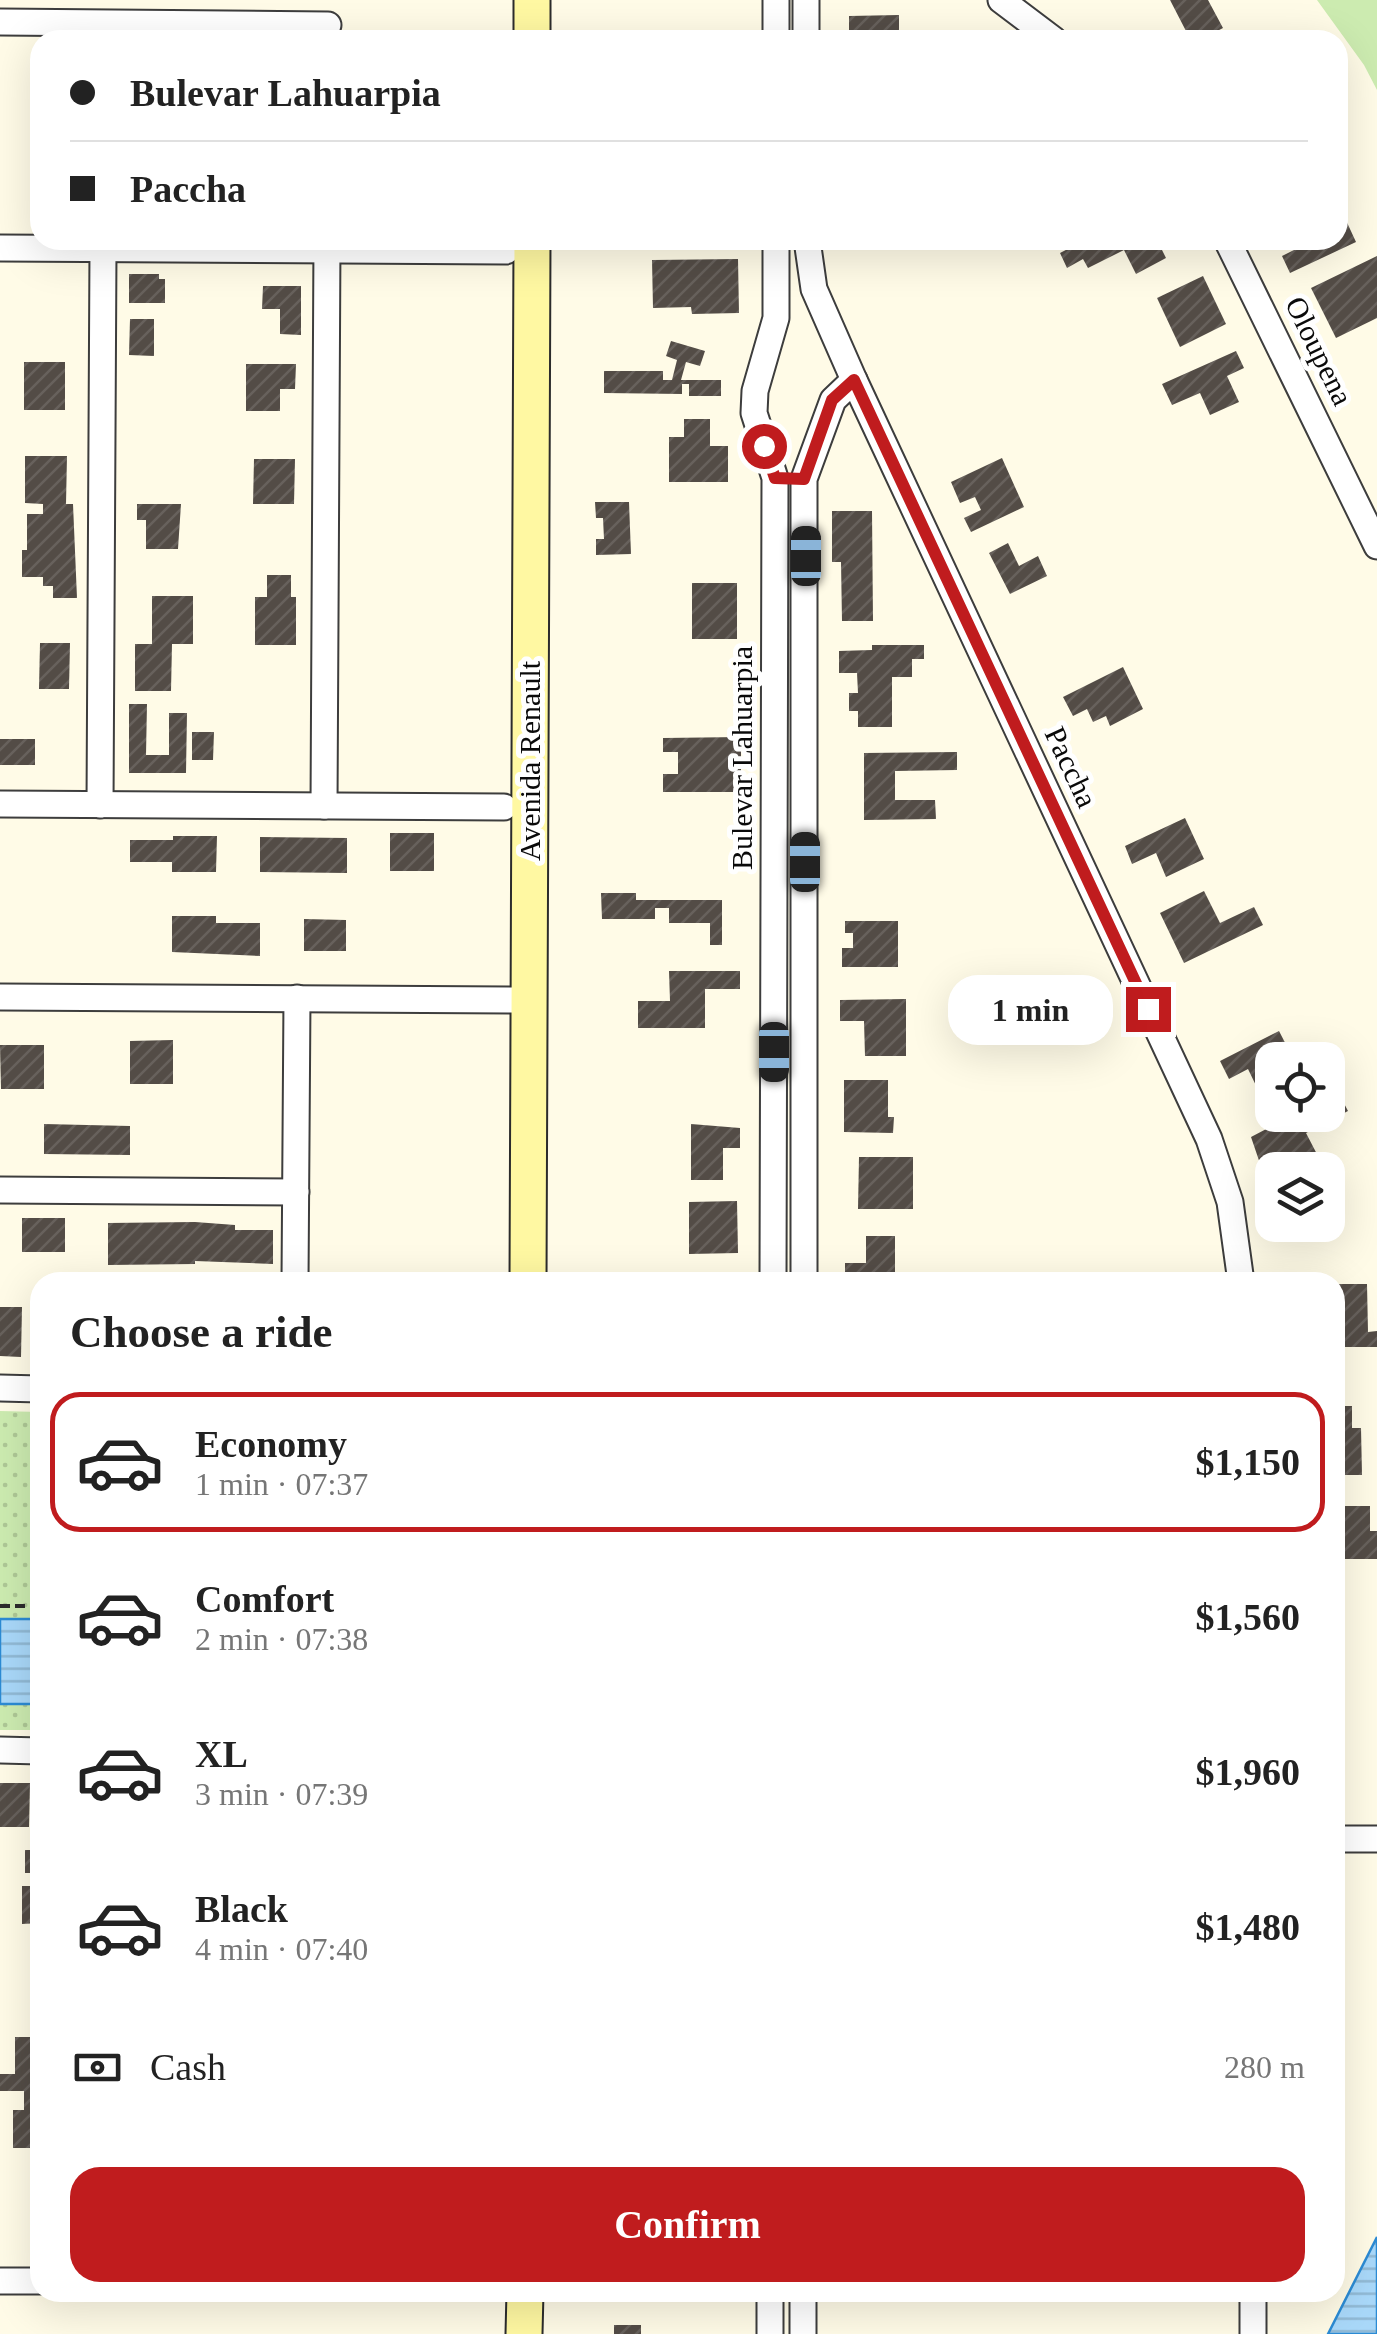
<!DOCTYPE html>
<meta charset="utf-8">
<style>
:root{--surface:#fff;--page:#f2f2f2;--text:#222;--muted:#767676;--line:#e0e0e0;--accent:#c01c1e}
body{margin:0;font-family:Georgia,serif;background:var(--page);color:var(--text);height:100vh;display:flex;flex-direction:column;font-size:38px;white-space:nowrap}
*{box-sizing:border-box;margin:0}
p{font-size:32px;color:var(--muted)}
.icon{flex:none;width:55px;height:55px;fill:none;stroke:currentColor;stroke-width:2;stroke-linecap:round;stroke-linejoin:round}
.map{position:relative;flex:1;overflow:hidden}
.details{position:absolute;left:30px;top:1272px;width:1315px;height:1030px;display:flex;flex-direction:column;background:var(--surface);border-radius:30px;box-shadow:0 10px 40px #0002}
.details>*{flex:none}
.hud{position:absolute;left:30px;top:30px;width:1318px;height:220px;border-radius:30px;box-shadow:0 10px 40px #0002;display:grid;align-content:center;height:220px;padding:0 40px;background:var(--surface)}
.fabs{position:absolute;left:1255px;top:1042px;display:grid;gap:20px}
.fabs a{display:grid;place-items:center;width:90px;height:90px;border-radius:20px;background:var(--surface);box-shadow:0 10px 40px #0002;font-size:50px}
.end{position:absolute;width:45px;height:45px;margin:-22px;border:12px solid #c01c1e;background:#fff;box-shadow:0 0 0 5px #fff}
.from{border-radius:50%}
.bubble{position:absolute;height:70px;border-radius:30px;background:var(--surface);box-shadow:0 10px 40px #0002;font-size:32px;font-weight:700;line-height:70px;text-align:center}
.car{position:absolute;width:30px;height:60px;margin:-30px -15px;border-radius:12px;box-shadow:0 0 8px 2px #0007;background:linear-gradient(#222 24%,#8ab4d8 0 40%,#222 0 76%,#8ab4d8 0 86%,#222 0)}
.hud b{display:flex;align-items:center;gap:35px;height:95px;font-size:38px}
.hud b+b{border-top:2px solid var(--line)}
.hud i{width:25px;height:25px;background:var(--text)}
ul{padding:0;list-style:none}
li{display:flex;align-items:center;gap:30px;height:140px;margin:0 20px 15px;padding:0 20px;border:5px solid transparent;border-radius:30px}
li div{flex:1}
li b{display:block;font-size:38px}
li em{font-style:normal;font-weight:700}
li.active{border-color:var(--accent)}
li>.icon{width:90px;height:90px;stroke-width:1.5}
h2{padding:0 40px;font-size:45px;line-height:120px}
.pay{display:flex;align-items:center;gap:25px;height:110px;padding:0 40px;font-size:38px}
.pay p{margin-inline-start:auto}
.primary-button{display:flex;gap:20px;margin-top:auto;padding:20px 40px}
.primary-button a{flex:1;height:115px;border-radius:30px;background:var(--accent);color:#fff;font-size:40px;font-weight:700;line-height:115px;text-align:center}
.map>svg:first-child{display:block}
.grass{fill:#ccebb0}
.park{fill:url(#park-dots)}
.water{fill:url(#water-rules);stroke:#2c8bd4;stroke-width:2.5}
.building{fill:url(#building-hatch)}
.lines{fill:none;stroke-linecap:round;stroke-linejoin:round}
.street-casing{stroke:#3d3d3d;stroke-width:29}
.secondary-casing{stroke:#2c2c2c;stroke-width:39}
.path{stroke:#2c2c2c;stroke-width:4;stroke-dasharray:10 5;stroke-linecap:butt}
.street{stroke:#fff;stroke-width:25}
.secondary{stroke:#fff8a2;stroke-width:35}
.route{stroke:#c01c1e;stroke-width:12}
.labels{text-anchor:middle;stroke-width:10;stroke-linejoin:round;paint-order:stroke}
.street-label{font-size:30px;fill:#0a0a0a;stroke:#fff}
</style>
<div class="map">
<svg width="1377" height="2334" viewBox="0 0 1377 2334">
<defs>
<pattern id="park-dots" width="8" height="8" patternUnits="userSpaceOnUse" patternTransform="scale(2.5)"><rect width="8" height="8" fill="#ccebb0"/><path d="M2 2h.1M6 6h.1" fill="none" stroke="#aec896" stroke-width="1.8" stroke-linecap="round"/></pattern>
<pattern id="water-rules" width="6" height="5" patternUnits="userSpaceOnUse" patternTransform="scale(2.5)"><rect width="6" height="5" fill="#a9d8f9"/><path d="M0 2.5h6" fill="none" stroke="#90b8d4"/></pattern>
<pattern id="building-hatch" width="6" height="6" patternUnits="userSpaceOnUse" patternTransform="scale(2.5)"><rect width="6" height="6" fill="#534c46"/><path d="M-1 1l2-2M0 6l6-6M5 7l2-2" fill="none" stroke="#67615c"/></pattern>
</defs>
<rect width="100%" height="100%" fill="#fffbe7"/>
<!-- grass -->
<path class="grass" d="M 1317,0 L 1377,0 L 1377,90 L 1364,65 Z"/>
<!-- park -->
<path class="park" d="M 0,1411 L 40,1412 L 40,1730 L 0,1730 Z"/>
<!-- water -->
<g class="water">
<rect x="0" y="1619" width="40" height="85"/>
<path d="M 1377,2237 L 1377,2334 L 1328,2334 Z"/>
</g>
<!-- building -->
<g class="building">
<path d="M 1170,0 L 1208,0 L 1223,28 L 1200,40 L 1168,40 L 1186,31 Z"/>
<path d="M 899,15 L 899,40 L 849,40 L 849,16 Z"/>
<path d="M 1338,203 L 1356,242 L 1290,273 L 1282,256 L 1300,247 L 1297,240 L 1338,240 Z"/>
<path d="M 1085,240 L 1157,240 L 1166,258 L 1136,274 L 1124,250 L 1088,268 L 1083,259 L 1067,268 L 1060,253 Z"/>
<path d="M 1377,256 L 1377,318 L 1336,338 L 1311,288 Z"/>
<path d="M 738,259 L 739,313 L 692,314 L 691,307 L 653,308 L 652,260 Z"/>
<path d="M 129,274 L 159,274 L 159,279 L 165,279 L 165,303 L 129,303 Z"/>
<path d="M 1203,276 L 1226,324 L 1180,347 L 1157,298 Z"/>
<path d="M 263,286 L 301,286 L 301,335 L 280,334 L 280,309 L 262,309 Z"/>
<path d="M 130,319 L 154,319 L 154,356 L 129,355 Z"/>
<path d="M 671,341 L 705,351 L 700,366 L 686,362 L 681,380 L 721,380 L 721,396 L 689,396 L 689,384 L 682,384 L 682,394 L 604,393 L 604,371 L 663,371 L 663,380 L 672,380 L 677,360 L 666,356 Z"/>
<path d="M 1236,351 L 1244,368 L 1227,376 L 1239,402 L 1210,415 L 1200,393 L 1172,405 L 1162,384 Z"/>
<rect x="24" y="362" width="41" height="48"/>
<path d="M 246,364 L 296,364 L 295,389 L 280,389 L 280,411 L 246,411 Z"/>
<path d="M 684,419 L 710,419 L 710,446 L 728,446 L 728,482 L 669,482 L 669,437 L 684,437 Z"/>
<path d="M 25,456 L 67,456 L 66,504 L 73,504 L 77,598 L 53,598 L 53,586 L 43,586 L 43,577 L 22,577 L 22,550 L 27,550 L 27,514 L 43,514 L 43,504 L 25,503 Z"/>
<path d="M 1002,458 L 1024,507 L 971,532 L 964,518 L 981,510 L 975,497 L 960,503 L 951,482 Z"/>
<path d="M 254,459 L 295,459 L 294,504 L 253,504 Z"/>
<path d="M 595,502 L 629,502 L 631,554 L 596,555 L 596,539 L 604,539 L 603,518 L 596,518 Z"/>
<path d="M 137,504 L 181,504 L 178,549 L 146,549 L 146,520 L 137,520 Z"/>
<path d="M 832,511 L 872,511 L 873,621 L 842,621 L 841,562 L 832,562 Z"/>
<path d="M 1008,543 L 1019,566 L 1038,556 L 1047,576 L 1010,594 L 989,553 Z"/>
<path d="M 267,575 L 291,575 L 291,597 L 296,597 L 296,645 L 255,645 L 255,597 L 267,597 Z"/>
<rect x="692" y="583" width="45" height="56"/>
<path d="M 152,596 L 193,596 L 193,644 L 172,644 L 171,691 L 135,691 L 135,644 L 152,644 Z"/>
<path d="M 40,643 L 70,643 L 69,689 L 39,689 Z"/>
<path d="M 872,645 L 924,645 L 924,659 L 912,659 L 912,677 L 892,677 L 892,727 L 858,727 L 858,711 L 849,711 L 849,693 L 858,693 L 857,673 L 839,673 L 839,651 L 872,650 Z"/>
<path d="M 1123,667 L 1143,709 L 1110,726 L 1106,716 L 1093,722 L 1087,709 L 1073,716 L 1063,697 Z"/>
<path d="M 129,704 L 147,704 L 146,755 L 169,755 L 169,713 L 187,713 L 186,773 L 129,773 Z"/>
<path d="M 192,732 L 214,732 L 213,760 L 192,760 Z"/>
<path d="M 741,737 L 741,792 L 663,792 L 663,774 L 678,774 L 678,752 L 663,752 L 663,738 Z"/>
<rect x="0" y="739" width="35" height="26"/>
<path d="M 957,752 L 957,770 L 895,771 L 895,800 L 935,800 L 936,819 L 864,820 L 864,753 Z"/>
<path d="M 1185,818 L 1204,859 L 1166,877 L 1156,853 L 1132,864 L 1125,846 Z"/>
<rect x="390" y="833" width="44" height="38"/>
<path d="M 173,836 L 217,836 L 216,872 L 172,872 L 172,862 L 130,862 L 130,840 L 173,840 Z"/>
<path d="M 260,837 L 347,838 L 347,873 L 260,872 Z"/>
<path d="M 1204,891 L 1220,923 L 1254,907 L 1263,925 L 1184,963 L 1160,913 Z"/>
<path d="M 601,893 L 636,893 L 636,900 L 722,900 L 722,945 L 710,945 L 710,923 L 669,923 L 669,908 L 655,908 L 655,919 L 602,919 Z"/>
<path d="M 172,916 L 216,916 L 216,923 L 260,923 L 260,956 L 172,952 Z"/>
<path d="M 304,919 L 346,920 L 346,951 L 304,951 Z"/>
<path d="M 845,921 L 898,921 L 898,967 L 842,967 L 842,948 L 853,948 L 853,933 L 845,933 Z"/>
<path d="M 669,971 L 740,971 L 740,989 L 705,989 L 705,1028 L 638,1028 L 638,1001 L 670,1001 Z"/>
<path d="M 906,999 L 906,1056 L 865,1056 L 864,1021 L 840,1021 L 840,1000 Z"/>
<path d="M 1279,1031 L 1294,1060 L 1272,1060 L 1272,1095 L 1263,1100 L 1248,1069 L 1229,1079 L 1220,1061 Z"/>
<path d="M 173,1040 L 173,1084 L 130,1084 L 130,1041 Z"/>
<path d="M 0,1045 L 44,1045 L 44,1089 L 1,1089 Z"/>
<path d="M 1328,1048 L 1335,1063 L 1328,1067 L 1328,1060 L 1305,1060 Z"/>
<path d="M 844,1080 L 888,1080 L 888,1117 L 894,1117 L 893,1133 L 844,1132 Z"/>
<path d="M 1338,1092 L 1348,1111 L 1306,1133 L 1320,1160 L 1301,1170 L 1272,1170 L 1272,1185 L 1268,1187 L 1251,1137 L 1293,1115 L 1328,1115 L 1328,1097 Z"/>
<path d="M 44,1124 L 130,1126 L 130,1155 L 44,1154 Z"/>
<path d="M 691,1124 L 740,1128 L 740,1148 L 723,1148 L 723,1180 L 691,1180 Z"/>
<path d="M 859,1157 L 913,1157 L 913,1209 L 858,1209 Z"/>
<path d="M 737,1201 L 738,1253 L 689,1254 L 689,1202 Z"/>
<rect x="22" y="1218" width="43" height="34"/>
<path d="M 195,1222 L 235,1225 L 235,1230 L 273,1230 L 273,1264 L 195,1261 L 195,1264 L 108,1265 L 108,1223 Z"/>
<path d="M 866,1236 L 895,1236 L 895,1282 L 845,1282 L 845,1263 L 866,1263 Z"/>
<path d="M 1335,1284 L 1367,1284 L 1368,1332 L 1377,1331 L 1377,1347 L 1341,1347 L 1340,1334 L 1335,1334 Z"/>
<path d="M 0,1307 L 22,1307 L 21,1357 L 0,1356 Z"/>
<path d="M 1335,1406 L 1352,1406 L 1352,1428 L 1361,1428 L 1362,1475 L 1335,1475 Z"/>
<path d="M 1335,1506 L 1370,1506 L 1370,1531 L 1377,1531 L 1377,1559 L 1335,1559 Z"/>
<path d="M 1335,1743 L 1339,1743 L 1340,1808 L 1335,1808 Z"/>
<path d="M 0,1783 L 30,1783 L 29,1827 L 0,1827 Z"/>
<rect x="25" y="1850" width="15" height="23"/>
<path d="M 22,1886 L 36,1886 L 40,1923 L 22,1924 Z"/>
<path d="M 15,2037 L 40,2037 L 40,2148 L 13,2148 L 13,2110 L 24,2110 L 24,2091 L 0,2091 L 0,2074 L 15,2074 Z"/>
<rect x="614" y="2325" width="27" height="9"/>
</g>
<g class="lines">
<defs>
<g id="street">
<path d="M 776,0 L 776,40"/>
<path d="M 806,0 L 806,40"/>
<path d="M 1001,0 L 1054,40"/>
<path d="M 0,22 L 328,25"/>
<path d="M 807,240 L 814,289 L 854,380 L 1209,1139 L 1230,1202 L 1241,1282"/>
<path d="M 1227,240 L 1377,546"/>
<path d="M 0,248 L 506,251"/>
<path d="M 0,804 L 504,807"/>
<path d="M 100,805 L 103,249"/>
<path d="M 324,806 L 327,240"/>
<path d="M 0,997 L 529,1000"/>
<path d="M 0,1190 L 296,1192"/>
<path d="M 295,1282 L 297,998"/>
<path d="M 773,1282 L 775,478 L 754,413 L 755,391 L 776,318 L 776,240"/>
<path d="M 804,1282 L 804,479 L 833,400 L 854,380"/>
<path d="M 0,1388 L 40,1389"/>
<path d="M 0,1750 L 40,1751"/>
<path d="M 1335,1839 L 1377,1839"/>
<path d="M 0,2281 L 40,2281"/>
<path d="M 770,2334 L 770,2292"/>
<path d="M 803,2334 L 803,2292"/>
<path d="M 1253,2334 L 1253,2292"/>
</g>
<g id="secondary">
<path d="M 532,40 L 532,0"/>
<path d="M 528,1282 L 532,240"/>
<path d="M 524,2334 L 525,2292"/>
</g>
</defs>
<!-- street casing -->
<use href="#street" class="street-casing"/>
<!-- secondary casing -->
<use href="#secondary" class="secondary-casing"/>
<!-- path -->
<path class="path" d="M 0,1606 L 40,1606"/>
<!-- street -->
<use href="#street" class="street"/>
<!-- secondary -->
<use href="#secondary" class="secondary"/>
</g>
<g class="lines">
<!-- route -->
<path class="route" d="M 764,446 L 775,478 L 804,479 L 832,400 L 854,380 L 1148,1009"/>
</g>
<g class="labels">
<!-- street labels -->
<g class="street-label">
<text transform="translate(1319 351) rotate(64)" y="10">Oloupena</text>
<text transform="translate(742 758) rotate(-90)" y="10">Bulevar Lahuarpia</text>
<text transform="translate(530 761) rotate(-90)" y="10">Avenida Renault</text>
<text transform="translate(1071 767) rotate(65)" y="10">Paccha</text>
</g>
</g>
</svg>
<div class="fabs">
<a><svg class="icon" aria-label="locate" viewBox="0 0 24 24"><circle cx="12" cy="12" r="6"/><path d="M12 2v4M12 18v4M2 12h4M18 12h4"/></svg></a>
<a><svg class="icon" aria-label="layers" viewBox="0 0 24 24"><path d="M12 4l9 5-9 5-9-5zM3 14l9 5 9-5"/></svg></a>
</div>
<i class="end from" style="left:764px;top:446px"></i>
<i class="end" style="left:1148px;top:1009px"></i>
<div class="bubble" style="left:948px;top:975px;width:165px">1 min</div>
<i class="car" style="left:806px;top:556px;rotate:0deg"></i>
<i class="car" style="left:805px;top:862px;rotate:0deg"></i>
<i class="car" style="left:774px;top:1052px;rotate:180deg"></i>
<div class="hud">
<b><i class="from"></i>Bulevar Lahuarpia</b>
<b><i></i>Paccha</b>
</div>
<section class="details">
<h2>Choose a ride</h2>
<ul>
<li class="active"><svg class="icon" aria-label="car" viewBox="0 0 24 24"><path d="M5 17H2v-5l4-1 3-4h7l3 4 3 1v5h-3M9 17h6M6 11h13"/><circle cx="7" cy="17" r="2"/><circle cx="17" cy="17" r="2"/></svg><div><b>Economy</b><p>1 min · 07:37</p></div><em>$1,150</em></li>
<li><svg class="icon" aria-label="car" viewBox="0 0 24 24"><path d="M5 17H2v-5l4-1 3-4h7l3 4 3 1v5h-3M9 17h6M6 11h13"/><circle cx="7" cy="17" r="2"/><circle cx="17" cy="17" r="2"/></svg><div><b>Comfort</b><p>2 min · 07:38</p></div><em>$1,560</em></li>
<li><svg class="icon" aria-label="car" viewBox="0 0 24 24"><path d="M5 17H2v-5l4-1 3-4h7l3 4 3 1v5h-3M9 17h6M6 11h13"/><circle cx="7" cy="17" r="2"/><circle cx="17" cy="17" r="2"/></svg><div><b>XL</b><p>3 min · 07:39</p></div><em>$1,960</em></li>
<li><svg class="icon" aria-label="car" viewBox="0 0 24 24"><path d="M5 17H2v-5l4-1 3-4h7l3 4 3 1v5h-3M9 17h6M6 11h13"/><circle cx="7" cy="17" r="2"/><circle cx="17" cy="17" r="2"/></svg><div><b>Black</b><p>4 min · 07:40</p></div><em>$1,480</em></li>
</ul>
<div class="pay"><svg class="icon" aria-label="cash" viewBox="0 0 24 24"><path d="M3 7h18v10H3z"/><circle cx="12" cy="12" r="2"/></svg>Cash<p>280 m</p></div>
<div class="primary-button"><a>Confirm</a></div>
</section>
</div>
